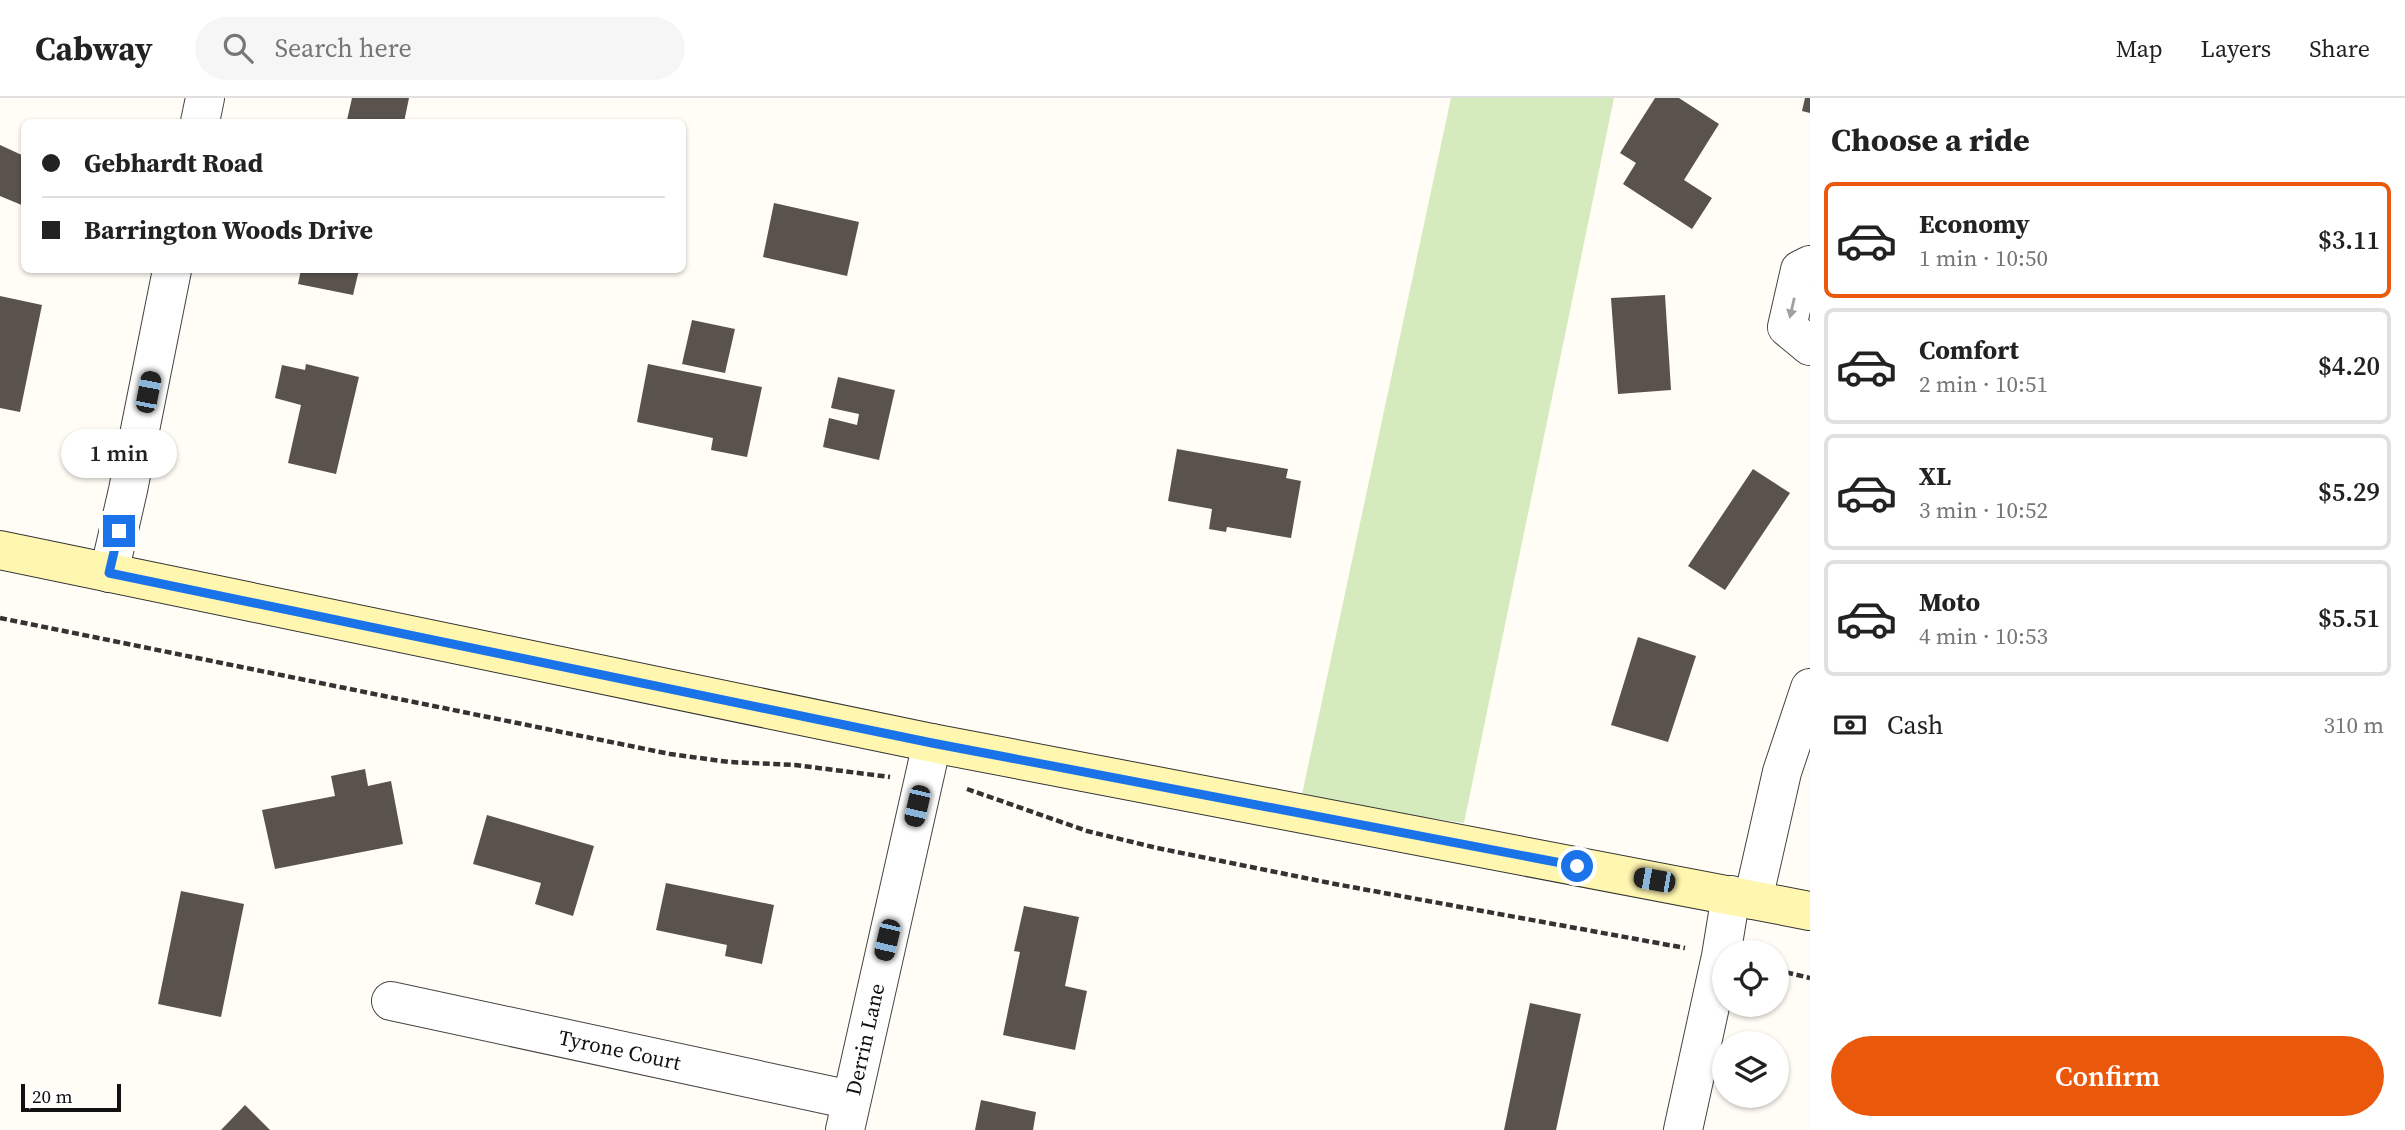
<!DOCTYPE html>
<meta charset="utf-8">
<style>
:root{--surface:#fff;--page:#f6f6f6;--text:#222;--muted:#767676;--line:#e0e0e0;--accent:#ea580c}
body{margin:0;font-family:"Source Serif 4",serif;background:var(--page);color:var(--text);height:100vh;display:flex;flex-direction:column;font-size:26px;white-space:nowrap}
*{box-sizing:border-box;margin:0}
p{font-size:23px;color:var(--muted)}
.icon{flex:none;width:38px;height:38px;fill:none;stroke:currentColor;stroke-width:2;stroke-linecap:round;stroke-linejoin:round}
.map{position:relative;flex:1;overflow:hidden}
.drawer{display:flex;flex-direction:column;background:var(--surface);width:595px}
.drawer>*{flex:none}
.top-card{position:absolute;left:21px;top:21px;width:665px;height:154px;border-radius:10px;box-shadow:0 2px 5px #0004;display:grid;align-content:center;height:154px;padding:0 21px;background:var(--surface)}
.controls{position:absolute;left:1712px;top:842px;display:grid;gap:14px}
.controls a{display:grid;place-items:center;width:77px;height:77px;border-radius:50%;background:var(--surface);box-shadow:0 2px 5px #0004;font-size:35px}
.scale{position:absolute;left:21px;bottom:18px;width:100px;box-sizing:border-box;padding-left:7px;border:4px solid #111;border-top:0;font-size:19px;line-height:24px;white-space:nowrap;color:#111;-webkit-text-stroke:5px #fff;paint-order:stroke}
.end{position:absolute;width:32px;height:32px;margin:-16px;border:9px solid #1a73e8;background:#fff;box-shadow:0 0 0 4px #fff}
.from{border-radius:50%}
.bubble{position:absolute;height:49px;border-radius:24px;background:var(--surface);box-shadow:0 2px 5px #0004;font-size:23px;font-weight:600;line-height:49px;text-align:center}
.car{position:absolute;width:21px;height:42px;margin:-21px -10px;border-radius:9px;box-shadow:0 0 5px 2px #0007;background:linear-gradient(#222 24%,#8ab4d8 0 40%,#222 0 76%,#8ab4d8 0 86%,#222 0)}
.top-card b{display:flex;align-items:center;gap:24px;height:66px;font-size:26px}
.top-card b+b{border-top:2px solid var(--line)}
.top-card i{width:18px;height:18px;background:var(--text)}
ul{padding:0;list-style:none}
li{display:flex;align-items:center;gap:21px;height:116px;margin:0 14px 10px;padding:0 7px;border:4px solid var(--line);border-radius:10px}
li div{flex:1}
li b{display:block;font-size:26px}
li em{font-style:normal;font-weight:600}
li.active{border-color:var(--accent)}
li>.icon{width:63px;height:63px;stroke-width:1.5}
h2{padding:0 21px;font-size:32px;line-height:84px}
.pay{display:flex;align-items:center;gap:18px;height:77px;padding:0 21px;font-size:26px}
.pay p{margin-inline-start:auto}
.action{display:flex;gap:14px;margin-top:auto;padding:14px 21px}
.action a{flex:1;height:80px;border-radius:42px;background:var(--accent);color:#fff;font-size:28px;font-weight:600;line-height:80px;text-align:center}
header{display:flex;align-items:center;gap:42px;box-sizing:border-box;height:98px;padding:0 35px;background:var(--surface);border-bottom:2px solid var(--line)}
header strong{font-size:33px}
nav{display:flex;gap:38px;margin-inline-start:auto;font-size:24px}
.search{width:490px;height:63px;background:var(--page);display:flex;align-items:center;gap:18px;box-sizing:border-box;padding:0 24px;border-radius:38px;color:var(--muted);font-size:26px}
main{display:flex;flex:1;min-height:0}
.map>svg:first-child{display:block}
.green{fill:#d5ebbd}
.building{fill:#5a524d}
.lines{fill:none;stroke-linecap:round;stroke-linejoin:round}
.street-casing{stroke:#444;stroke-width:40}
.secondary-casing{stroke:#333;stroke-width:40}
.path{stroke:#333;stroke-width:4.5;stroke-dasharray:7 3.5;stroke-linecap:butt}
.street{stroke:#fff;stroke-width:38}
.secondary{stroke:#fff6b0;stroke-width:38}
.oneway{fill:#a0a0a0}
.route{stroke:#1a73e8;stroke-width:9}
.labels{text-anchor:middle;stroke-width:7;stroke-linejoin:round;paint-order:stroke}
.street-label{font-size:21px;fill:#111;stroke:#fff}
</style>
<header>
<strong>Cabway</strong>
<div class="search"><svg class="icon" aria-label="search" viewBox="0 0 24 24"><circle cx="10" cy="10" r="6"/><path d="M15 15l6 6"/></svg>Search here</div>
<nav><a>Map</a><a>Layers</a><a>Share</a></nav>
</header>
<main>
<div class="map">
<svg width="1810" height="1032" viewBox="0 0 1810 1032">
<rect width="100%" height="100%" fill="#fffdf5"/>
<!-- green -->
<path class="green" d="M 1451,0 L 1614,0 L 1464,725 L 1301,701 Z"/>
<!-- building -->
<g class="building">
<path d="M 352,0 L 409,0 L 404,24 L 347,22 Z"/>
<path d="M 1655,0 L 1679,0 L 1719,26 L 1684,82 L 1712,100 L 1692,131 L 1623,86 L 1636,65 L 1620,55 Z"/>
<path d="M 1805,0 L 1810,0 L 1810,15 L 1802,13 Z"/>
<path d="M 0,47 L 24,58 L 24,108 L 0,98 Z"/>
<path d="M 774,105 L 859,124 L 847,178 L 763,159 Z"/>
<path d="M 301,172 L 359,172 L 353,197 L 298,186 Z"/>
<path d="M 1665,197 L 1671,292 L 1618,296 L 1611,200 Z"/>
<path d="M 0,198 L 42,207 L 20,314 L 0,310 Z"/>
<path d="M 692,222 L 735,231 L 725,275 L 682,266 Z"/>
<path d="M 306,266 L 359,279 L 336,376 L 288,365 L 301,307 L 275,300 L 282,267 L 305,272 Z"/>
<path d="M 648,266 L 762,289 L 747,359 L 711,352 L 713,340 L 637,324 Z"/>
<path d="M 838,279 L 895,292 L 879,362 L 823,349 L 829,320 L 857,327 L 859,316 L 831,310 Z"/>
<path d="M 1177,351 L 1288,371 L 1286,380 L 1301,383 L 1291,440 L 1227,429 L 1226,434 L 1209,431 L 1212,411 L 1168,403 Z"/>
<path d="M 1753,371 L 1790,395 L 1725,492 L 1688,468 Z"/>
<path d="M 1638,539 L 1696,558 L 1668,644 L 1611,627 Z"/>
<path d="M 365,671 L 368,688 L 391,683 L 403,746 L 275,771 L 262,712 L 335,698 L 331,678 Z"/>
<path d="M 487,717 L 594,748 L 573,818 L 535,806 L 541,785 L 473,766 Z"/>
<path d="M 666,785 L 774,807 L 762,866 L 725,858 L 727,847 L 656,832 Z"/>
<path d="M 181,793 L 244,806 L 221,919 L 158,906 Z"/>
<path d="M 1024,808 L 1079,819 L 1065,888 L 1087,893 L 1075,952 L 1003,937 L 1020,854 L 1014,853 Z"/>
<path d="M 1530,905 L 1581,916 L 1556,1032 L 1504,1032 Z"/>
<path d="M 981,1002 L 1036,1014 L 1033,1032 L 975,1032 Z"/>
<path d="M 245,1007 L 270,1032 L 221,1032 Z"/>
</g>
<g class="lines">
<defs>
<g id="street">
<path d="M 200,24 L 205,0"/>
<path d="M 1810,167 L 1800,172 L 1787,229 L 1810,248"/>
<path d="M 109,475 L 128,392 L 172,172"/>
<path d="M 1753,802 L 1782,674 L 1810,590"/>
<path id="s1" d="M 391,903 L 851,1002"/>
<path id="s2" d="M 845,1032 L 932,645"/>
<path d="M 1683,1032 L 1721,858 L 1731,797"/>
</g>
<path id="secondary" d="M 0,452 L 932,645 L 1810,813"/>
</defs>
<!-- street casing -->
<use href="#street" class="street-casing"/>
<!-- secondary casing -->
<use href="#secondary" class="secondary-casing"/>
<!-- path -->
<g class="path">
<path d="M 0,520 L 670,656 L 729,664 L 795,667 L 890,679"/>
<path d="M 967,691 L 1087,733 L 1157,750 L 1335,786 L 1685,850"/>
<path d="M 1776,872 L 1810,880"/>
</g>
<!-- street -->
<use href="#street" class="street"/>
<!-- secondary -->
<use href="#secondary" class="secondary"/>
</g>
<!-- one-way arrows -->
<defs><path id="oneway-solid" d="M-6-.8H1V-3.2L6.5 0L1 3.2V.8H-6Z" transform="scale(1.75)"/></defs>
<use class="oneway" href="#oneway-solid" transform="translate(1792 210) rotate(103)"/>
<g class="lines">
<!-- route -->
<path class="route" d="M 119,433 L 109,475 L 932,645 L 1577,768"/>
</g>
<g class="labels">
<!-- street labels -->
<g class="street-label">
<text dy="7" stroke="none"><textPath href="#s2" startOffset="93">Derrin Lane</textPath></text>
<text dy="7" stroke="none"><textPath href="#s1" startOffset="234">Tyrone Court</textPath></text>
</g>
</g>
</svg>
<div class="controls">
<a><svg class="icon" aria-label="locate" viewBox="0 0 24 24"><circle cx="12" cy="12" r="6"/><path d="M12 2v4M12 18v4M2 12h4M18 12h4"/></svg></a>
<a><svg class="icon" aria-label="layers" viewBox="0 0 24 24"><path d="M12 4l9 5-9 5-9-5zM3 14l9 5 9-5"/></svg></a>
</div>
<div class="scale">20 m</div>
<i class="end from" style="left:1577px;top:768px"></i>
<i class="end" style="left:119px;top:433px"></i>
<div class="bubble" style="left:61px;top:331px;width:116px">1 min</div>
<i class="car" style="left:148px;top:294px;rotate:11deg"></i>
<i class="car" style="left:917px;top:708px;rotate:193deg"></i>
<i class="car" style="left:1654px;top:782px;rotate:280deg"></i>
<i class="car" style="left:887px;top:842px;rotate:193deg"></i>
<div class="top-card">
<b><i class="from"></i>Gebhardt Road</b>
<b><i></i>Barrington Woods Drive</b>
</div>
</div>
<section class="drawer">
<h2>Choose a ride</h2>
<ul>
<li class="active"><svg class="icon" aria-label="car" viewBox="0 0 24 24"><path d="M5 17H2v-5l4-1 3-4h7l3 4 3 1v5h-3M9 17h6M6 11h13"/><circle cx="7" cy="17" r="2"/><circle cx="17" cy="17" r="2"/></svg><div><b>Economy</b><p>1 min · 10:50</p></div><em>$3.11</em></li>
<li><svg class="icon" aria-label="car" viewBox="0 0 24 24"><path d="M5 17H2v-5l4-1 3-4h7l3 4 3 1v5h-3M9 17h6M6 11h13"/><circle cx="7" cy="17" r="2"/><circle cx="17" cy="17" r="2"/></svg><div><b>Comfort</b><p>2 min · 10:51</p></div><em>$4.20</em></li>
<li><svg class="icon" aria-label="car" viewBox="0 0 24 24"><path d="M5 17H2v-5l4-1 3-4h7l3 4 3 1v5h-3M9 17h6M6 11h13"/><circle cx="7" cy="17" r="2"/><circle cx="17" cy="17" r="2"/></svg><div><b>XL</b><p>3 min · 10:52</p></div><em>$5.29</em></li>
<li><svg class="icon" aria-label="car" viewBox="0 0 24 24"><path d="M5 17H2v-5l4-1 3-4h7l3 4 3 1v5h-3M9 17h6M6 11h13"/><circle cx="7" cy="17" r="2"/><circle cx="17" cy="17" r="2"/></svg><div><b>Moto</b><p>4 min · 10:53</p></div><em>$5.51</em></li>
</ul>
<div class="pay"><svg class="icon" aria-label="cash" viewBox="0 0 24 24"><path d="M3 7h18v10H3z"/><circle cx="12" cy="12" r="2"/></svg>Cash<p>310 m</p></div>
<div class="action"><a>Confirm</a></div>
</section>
</main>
